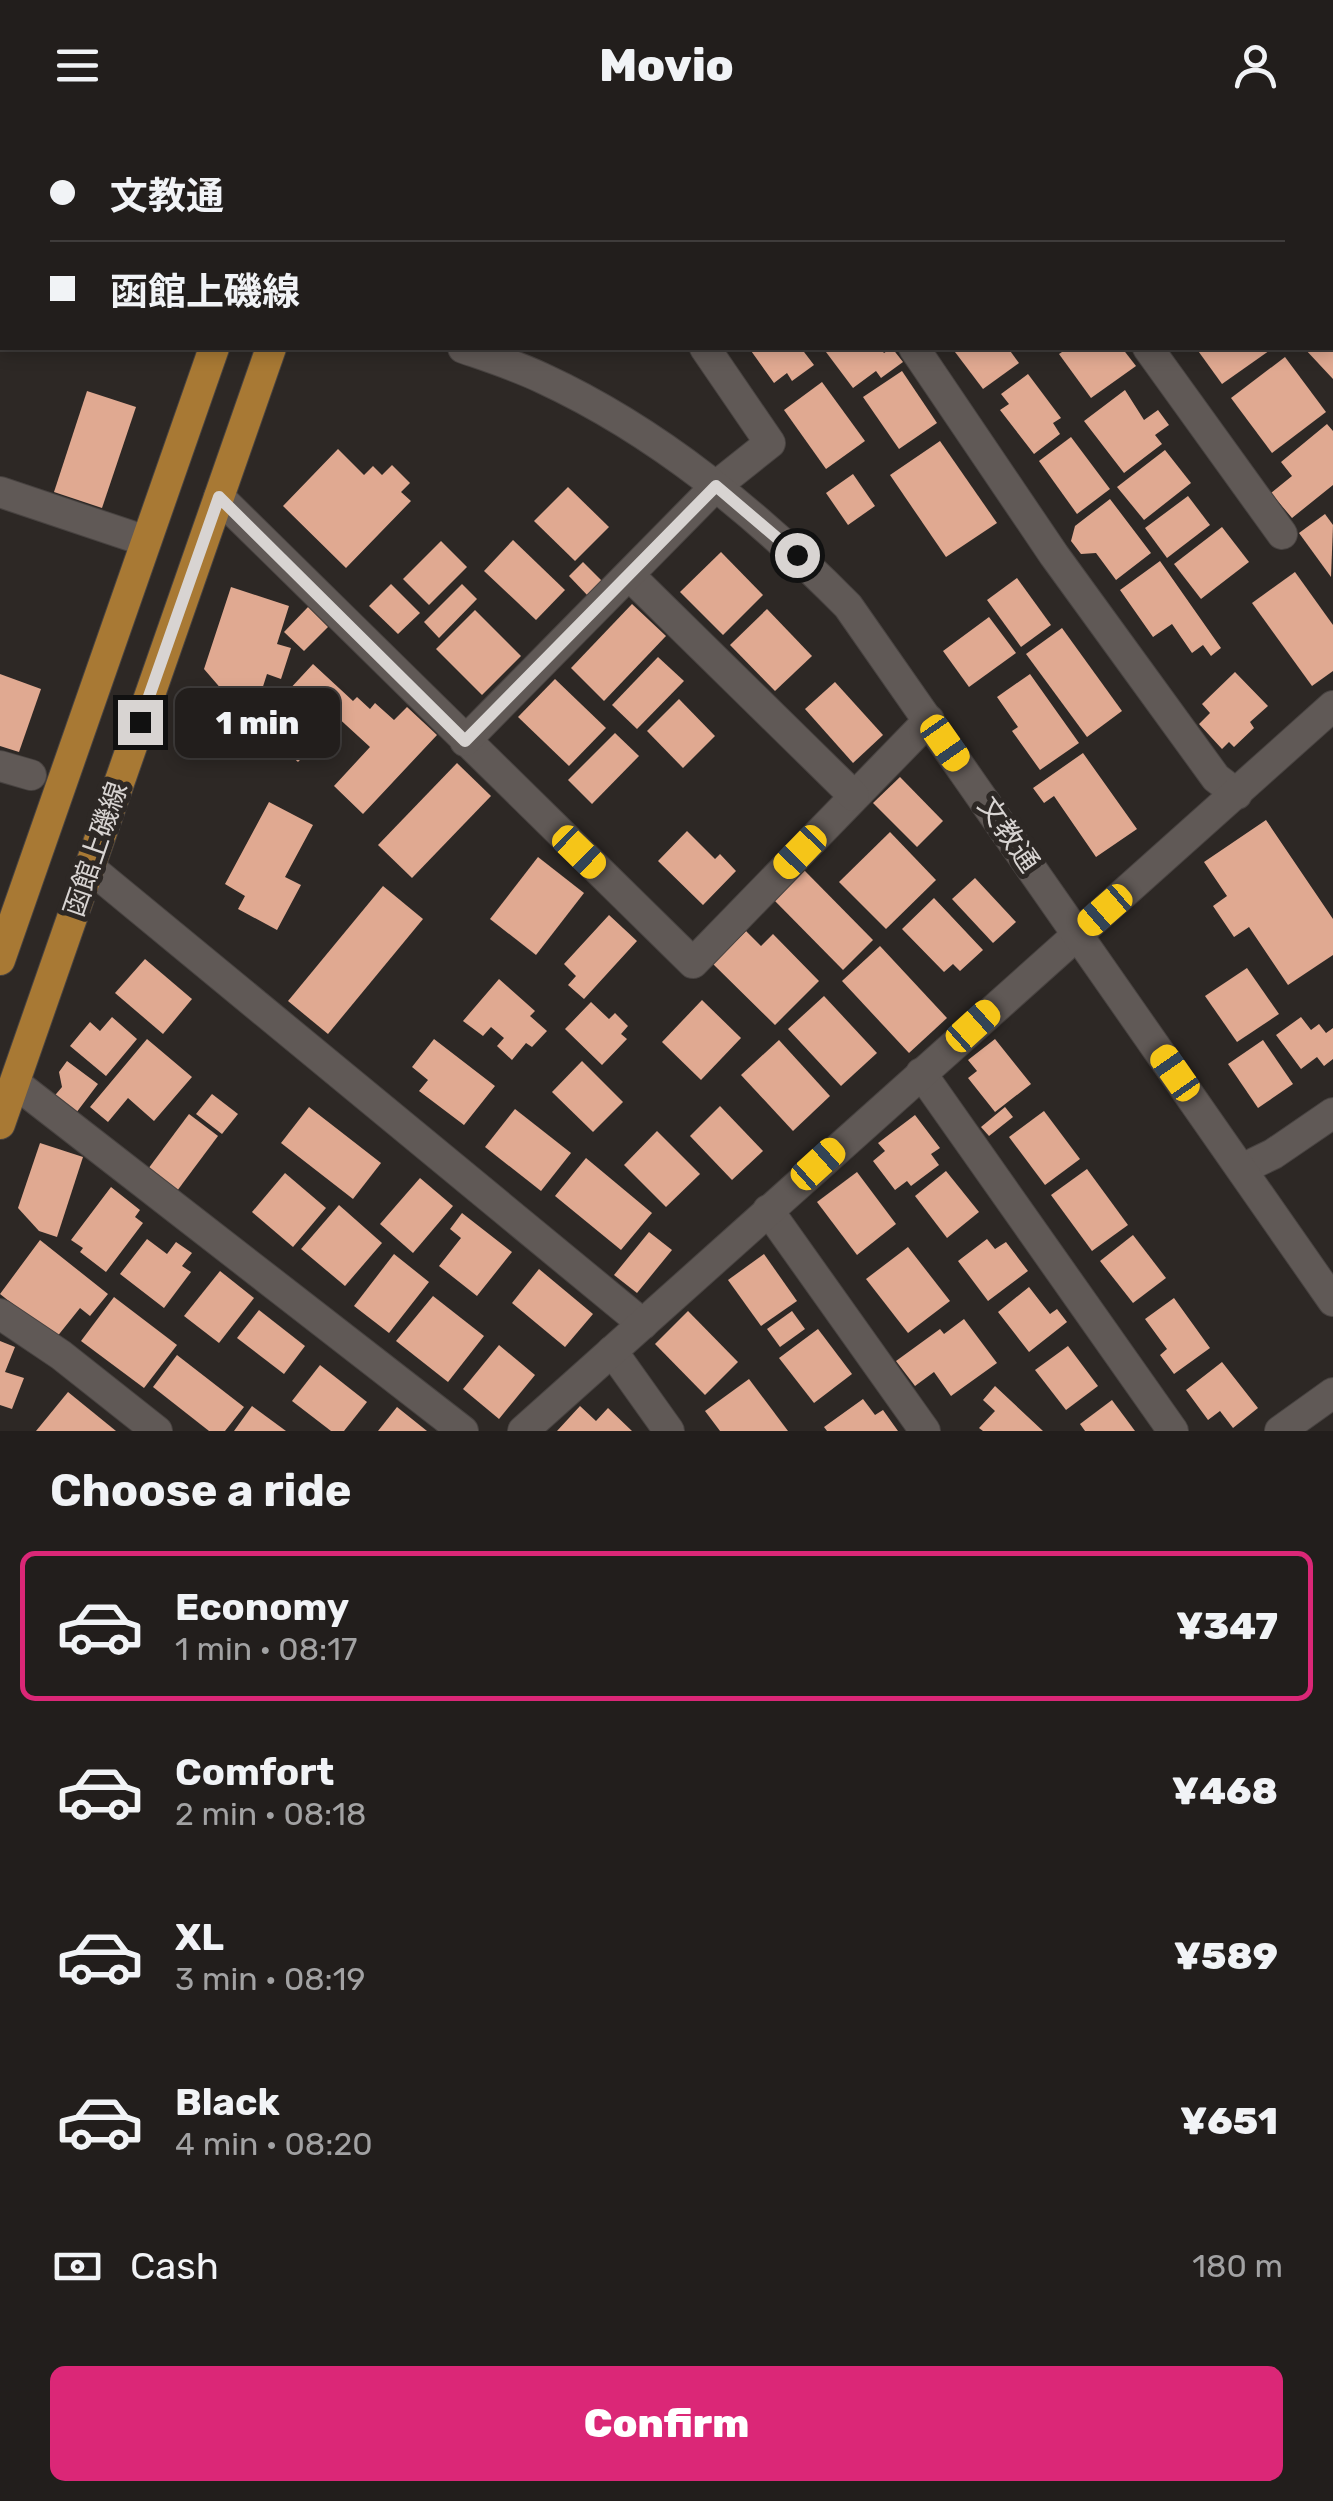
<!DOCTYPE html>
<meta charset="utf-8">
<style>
:root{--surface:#221e1c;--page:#2a2725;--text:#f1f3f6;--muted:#a2a2a3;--line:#3f3c3b;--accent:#db2777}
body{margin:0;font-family:Rubik,"Noto Sans JP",sans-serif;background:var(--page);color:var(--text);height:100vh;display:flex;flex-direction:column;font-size:38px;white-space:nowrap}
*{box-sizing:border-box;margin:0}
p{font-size:32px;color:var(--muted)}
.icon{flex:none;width:55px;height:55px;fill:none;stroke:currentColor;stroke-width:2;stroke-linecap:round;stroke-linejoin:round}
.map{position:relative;height:1301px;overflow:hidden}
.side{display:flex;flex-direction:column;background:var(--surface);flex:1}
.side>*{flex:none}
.banner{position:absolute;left:0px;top:0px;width:1335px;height:220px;box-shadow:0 5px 15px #0003,0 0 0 2px var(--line);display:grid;align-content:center;height:220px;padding:0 50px;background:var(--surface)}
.end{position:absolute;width:45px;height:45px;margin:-22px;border:12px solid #d8d4d2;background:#111;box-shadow:0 0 0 5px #111}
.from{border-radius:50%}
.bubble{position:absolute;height:70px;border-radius:15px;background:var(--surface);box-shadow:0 5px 15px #0003,0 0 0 2px var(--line);font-size:32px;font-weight:800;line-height:70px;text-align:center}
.car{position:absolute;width:30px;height:60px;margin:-30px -15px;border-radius:12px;box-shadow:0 0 8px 2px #0007;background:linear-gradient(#f5c518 24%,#345 0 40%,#f5c518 0 76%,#345 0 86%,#f5c518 0)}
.banner b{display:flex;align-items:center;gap:35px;height:95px;font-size:38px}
.banner b+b{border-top:2px solid var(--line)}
.banner i{width:25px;height:25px;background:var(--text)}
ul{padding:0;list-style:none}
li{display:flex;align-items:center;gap:30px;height:150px;margin:0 20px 15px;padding:0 30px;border:5px solid transparent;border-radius:15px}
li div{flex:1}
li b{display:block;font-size:38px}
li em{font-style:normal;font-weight:800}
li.on{border-color:var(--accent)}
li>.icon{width:90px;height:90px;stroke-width:1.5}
h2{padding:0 50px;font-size:45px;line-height:120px}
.pay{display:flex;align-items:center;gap:25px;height:110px;padding:0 50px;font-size:38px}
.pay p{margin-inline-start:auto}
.primary-button{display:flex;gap:20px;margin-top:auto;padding:20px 50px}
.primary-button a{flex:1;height:115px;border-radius:15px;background:var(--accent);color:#fff;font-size:40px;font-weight:800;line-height:115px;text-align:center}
header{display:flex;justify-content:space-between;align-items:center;height:130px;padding:0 50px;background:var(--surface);font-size:45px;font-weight:800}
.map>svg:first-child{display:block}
.building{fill:#e0a991}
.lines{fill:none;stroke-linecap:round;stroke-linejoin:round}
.street-casing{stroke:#484341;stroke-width:32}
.secondary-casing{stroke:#484341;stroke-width:32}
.primary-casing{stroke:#484341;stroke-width:32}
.street{stroke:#605956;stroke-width:30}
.secondary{stroke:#605956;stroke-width:30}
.primary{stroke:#a87934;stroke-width:30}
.route{stroke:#d8d4d2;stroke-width:12}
.labels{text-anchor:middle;stroke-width:10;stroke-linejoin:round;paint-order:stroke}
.street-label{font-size:28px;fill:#d8d4d2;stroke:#2d2825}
</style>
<header><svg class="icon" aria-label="menu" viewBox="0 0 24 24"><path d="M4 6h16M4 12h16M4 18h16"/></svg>Movio<svg class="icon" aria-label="person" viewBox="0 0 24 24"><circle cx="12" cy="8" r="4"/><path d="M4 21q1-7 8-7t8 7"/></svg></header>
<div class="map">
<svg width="1333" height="1301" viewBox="0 0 1333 1301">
<rect width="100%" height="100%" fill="#2d2825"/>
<!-- building -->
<g class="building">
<path d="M 749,218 L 801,218 L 814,235 L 792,251 L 787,243 L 774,253 Z"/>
<path d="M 823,218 L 880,218 L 884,223 L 892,218 L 903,232 L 881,248 L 876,241 L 853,258 Z"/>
<path d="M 952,218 L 1008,218 L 1019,233 L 983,259 Z"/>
<path d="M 1068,218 L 1122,218 L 1136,236 L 1091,268 L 1059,224 Z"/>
<path d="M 1196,218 L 1273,218 L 1222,254 Z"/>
<path d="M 1304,218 L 1333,218 L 1333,249 Z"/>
<path d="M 1285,227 L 1326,282 L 1272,323 L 1231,268 Z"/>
<path d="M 902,241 L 937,293 L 899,319 L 863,267 Z"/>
<path d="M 1028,244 L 1061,288 L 1053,293 L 1060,304 L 1034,324 L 1000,280 L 1009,274 L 1001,264 Z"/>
<path d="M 822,252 L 865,311 L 826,339 L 784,280 Z"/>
<path d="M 1125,260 L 1144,290 L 1158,280 L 1169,295 L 1155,305 L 1162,314 L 1124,343 L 1084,291 Z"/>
<path d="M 87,261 L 136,277 L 102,378 L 54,362 Z"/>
<path d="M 1327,294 L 1333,301 L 1333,355 L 1292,388 L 1271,363 L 1292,346 L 1281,332 Z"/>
<path d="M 1071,307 L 1110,359 L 1077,384 L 1039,331 Z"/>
<path d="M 940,311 L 997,393 L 946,427 L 890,345 Z"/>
<path d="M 338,319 L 364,345 L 373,336 L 382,345 L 392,335 L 410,353 L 401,362 L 411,371 L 346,438 L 283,376 Z"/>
<path d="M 1165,320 L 1191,353 L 1144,390 L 1117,357 Z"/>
<path d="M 853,344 L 875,376 L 848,395 L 826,363 Z"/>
<path d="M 568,357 L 609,397 L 575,431 L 534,391 Z"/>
<path d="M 1188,366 L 1210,395 L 1167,428 L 1145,398 Z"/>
<path d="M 1110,369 L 1151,423 L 1116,450 L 1096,423 L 1081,424 L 1071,411 L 1075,396 Z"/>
<path d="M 1325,384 L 1333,395 L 1331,447 L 1299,403 Z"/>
<path d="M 1222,397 L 1249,432 L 1201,469 L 1174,434 Z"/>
<path d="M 513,410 L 565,460 L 536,490 L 484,441 Z"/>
<path d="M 441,411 L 467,437 L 429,475 L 403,449 Z"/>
<path d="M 721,422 L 763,465 L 723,505 L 680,462 Z"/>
<path d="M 1160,431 L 1221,518 L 1211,526 L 1203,515 L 1192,523 L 1172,494 L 1153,507 L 1120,460 Z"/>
<path d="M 583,432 L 604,453 L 589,467 L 569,446 Z"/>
<path d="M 1295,442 L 1333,495 L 1333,541 L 1312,556 L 1252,473 Z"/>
<path d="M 1017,448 L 1051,495 L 1021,517 L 987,470 Z"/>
<path d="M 391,454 L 420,483 L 398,504 L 369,476 Z"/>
<path d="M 462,454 L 477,469 L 439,508 L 424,492 Z"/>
<path d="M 231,457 L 289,476 L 277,514 L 291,518 L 281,549 L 267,544 L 258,572 L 223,561 L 204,539 Z"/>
<path d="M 632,474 L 666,506 L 604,571 L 571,538 Z"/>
<path d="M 308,477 L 328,497 L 304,521 L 284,502 Z"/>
<path d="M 767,479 L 812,526 L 775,561 L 730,515 Z"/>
<path d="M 475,480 L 521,526 L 482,565 L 436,519 Z"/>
<path d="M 989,487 L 1016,523 L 969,557 L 943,521 Z"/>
<path d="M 1062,498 L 1122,581 L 1087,607 L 1026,524 Z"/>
<path d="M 658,527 L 684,551 L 637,599 L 612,575 Z"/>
<path d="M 313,534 L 353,571 L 357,567 L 370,579 L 375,573 L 394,590 L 407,577 L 437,605 L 363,684 L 334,656 L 370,617 L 334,584 L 323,596 L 287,562 Z"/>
<path d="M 1235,542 L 1268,576 L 1250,592 L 1254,598 L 1234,617 L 1229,612 L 1222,619 L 1199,594 L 1210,583 L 1202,574 Z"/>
<path d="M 0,544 L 41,559 L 19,622 L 0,616 Z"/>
<path d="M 1030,544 L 1079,613 L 1040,640 L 1012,601 L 1018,597 L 997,567 Z"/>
<path d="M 555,549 L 606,598 L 569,636 L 518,587 Z"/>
<path d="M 835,552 L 883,605 L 853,633 L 805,579 Z"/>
<path d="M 278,563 L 315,599 L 309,605 L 317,612 L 298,632 L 252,589 Z"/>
<path d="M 679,569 L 715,606 L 683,638 L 647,601 Z"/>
<path d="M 615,603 L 639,626 L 592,674 L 568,650 Z"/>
<path d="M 1083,623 L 1137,699 L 1096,727 L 1054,666 L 1044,673 L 1033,658 Z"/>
<path d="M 457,633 L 491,666 L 412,748 L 378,715 Z"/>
<path d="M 900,647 L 943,691 L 917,717 L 873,673 Z"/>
<path d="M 269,672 L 313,695 L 285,747 L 301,755 L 277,800 L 238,779 L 245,766 L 225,754 Z"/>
<path d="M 1266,690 L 1333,789 L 1333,825 L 1288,855 L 1249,797 L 1234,807 L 1213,776 L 1227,766 L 1204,732 Z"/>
<path d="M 687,701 L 715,729 L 720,724 L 736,741 L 703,775 L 658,731 Z"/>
<path d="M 890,702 L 936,750 L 886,799 L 839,752 Z"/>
<path d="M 538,727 L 584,763 L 536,825 L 490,789 Z"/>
<path d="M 804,740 L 873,810 L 843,840 L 774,770 Z"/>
<path d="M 975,748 L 1016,792 L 993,813 L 952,769 Z"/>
<path d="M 383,756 L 423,789 L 328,904 L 288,871 Z"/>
<path d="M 934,768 L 983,820 L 960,841 L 953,834 L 944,842 L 902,799 Z"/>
<path d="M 609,785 L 637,811 L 584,869 L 568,855 L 576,846 L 564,834 Z"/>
<path d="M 746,801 L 761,816 L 773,804 L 819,851 L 775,895 L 713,834 Z"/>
<path d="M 880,816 L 947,888 L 909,923 L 842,851 Z"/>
<path d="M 145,829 L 192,869 L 163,904 L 115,863 Z"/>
<path d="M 1247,838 L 1279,884 L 1237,912 L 1205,866 Z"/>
<path d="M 499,849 L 535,881 L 530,886 L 547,901 L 532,917 L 526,913 L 512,930 L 497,916 L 504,908 L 491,897 L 483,906 L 463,891 Z"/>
<path d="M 824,866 L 877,923 L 841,956 L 788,899 Z"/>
<path d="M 702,870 L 741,908 L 701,950 L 662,912 Z"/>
<path d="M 591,872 L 609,889 L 615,883 L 628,896 L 621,904 L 627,909 L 602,935 L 565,899 Z"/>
<path d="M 112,887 L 137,909 L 106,946 L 70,916 L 90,892 L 100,901 Z"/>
<path d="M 1301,887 L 1311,900 L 1319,894 L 1326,903 L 1333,898 L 1333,929 L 1324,936 L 1317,927 L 1301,939 L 1276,905 Z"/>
<path d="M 147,909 L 192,947 L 154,991 L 128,968 L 108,992 L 90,977 Z"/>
<path d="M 434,909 L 495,956 L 464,995 L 419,961 L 428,950 L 412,937 Z"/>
<path d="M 995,909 L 1031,954 L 995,982 L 968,948 L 977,941 L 968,930 Z"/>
<path d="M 779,910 L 830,966 L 793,1001 L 741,945 Z"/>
<path d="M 1263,910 L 1293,954 L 1258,978 L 1228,934 Z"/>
<path d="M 67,931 L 98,954 L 73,987 L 51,970 L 62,957 L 59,942 Z"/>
<path d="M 582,931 L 623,972 L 593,1002 L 552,962 Z"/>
<path d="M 212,964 L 238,984 L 222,1004 L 196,984 Z"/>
<path d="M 720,976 L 763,1021 L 732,1050 L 690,1006 Z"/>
<path d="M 309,977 L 381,1033 L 353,1069 L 281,1013 Z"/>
<path d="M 1005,977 L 1013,987 L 989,1006 L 981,997 Z"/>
<path d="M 515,979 L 571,1023 L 541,1061 L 485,1017 Z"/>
<path d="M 1044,981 L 1080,1029 L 1045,1055 L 1009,1007 Z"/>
<path d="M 189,984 L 218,1006 L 177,1061 L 148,1039 Z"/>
<path d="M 915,985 L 940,1018 L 931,1024 L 939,1035 L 911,1056 L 907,1051 L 895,1060 L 873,1031 L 885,1021 L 878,1013 Z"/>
<path d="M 657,1001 L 700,1044 L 666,1077 L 624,1035 Z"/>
<path d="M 40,1013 L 83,1027 L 57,1107 L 39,1101 L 18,1078 Z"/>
<path d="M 586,1028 L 652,1083 L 621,1120 L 555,1066 Z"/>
<path d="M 1087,1039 L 1128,1095 L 1092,1121 L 1051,1065 Z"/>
<path d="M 946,1041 L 979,1082 L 947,1108 L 915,1066 Z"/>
<path d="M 857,1042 L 896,1094 L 857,1125 L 817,1072 Z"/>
<path d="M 285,1043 L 326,1078 L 293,1117 L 252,1082 Z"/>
<path d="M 420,1048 L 453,1076 L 413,1123 L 380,1094 Z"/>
<path d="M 111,1057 L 140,1080 L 135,1087 L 143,1093 L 106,1142 L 80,1122 L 83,1118 L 71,1110 Z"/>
<path d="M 339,1075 L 382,1113 L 345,1156 L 301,1119 Z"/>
<path d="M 462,1083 L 512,1122 L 477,1166 L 439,1136 L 461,1108 L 450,1099 Z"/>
<path d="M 649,1102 L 672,1120 L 637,1163 L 614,1145 Z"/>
<path d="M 1133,1105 L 1166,1148 L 1133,1173 L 1100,1131 Z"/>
<path d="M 147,1109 L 167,1124 L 176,1112 L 192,1123 L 182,1136 L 191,1142 L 164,1178 L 120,1144 Z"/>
<path d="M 987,1109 L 995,1119 L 1006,1112 L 1028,1141 L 988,1171 L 958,1131 Z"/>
<path d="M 40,1110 L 108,1164 L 90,1186 L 80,1178 L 56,1208 L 0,1164 Z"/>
<path d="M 908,1117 L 950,1171 L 908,1203 L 866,1149 Z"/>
<path d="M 394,1124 L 429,1152 L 389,1203 L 354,1176 Z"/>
<path d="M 764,1124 L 797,1171 L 761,1196 L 728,1150 Z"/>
<path d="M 539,1139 L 593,1184 L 565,1217 L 512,1173 Z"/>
<path d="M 220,1141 L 254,1168 L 219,1213 L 184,1186 Z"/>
<path d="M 1029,1157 L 1050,1184 L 1057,1179 L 1067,1192 L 1029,1222 L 998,1182 Z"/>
<path d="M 433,1166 L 484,1206 L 448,1252 L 396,1211 Z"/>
<path d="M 114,1167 L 177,1215 L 144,1258 L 81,1211 Z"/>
<path d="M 1174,1168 L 1210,1218 L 1174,1244 L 1160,1225 L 1167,1219 L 1145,1189 Z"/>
<path d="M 259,1180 L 305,1216 L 284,1244 L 237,1208 Z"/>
<path d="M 688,1181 L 738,1232 L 705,1265 L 655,1214 Z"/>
<path d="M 792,1181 L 805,1199 L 780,1217 L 767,1199 Z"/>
<path d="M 964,1189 L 997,1233 L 951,1266 L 934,1242 L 915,1256 L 896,1231 L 940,1199 L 944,1204 Z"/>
<path d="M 818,1199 L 852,1244 L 814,1273 L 779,1228 Z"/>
<path d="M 0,1211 L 15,1217 L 5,1242 L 24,1248 L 12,1279 L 0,1275 Z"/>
<path d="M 499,1215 L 535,1245 L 499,1289 L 463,1259 Z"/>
<path d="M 1068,1216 L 1098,1256 L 1066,1280 L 1035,1240 Z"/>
<path d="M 177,1225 L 244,1277 L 225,1301 L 209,1301 L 153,1257 Z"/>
<path d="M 1222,1232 L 1258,1278 L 1233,1298 L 1220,1281 L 1208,1290 L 1186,1260 Z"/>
<path d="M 320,1235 L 367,1272 L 344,1301 L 331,1301 L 292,1271 Z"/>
<path d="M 749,1249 L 788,1301 L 720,1301 L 705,1281 Z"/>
<path d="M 995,1256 L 1043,1301 L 983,1301 L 979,1298 L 995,1281 L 983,1270 Z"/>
<path d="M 68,1262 L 116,1301 L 36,1301 Z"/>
<path d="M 863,1269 L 875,1285 L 883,1280 L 898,1301 L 827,1301 L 824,1297 Z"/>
<path d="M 1112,1270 L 1135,1301 L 1085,1301 L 1080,1294 Z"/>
<path d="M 252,1276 L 286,1301 L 234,1301 Z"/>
<path d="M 580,1276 L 596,1291 L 608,1278 L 632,1301 L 557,1301 Z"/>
<path d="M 397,1277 L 427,1301 L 378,1301 Z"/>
</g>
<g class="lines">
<defs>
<g id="street">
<path d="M 226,0 L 233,2"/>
<path d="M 562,0 L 564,2"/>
<path d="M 760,0 L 762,2"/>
<path d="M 998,0 L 1000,2"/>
<path d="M 1048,2 L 1051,0"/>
<path d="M 1332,8 L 1333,8"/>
<path d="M 914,218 L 1054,425 L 1216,648 L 1237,664"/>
<path d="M 1148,218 L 1282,404"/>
<path d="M 0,362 L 146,411"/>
<path d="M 219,367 L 693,833 L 929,590"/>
<path d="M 629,445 L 854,666"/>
<path d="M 465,611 L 716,356 L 770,313 L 705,218"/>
<path d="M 0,636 L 31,645"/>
<path d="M 89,737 L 643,1194"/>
<path d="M 921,943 L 1173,1301"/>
<path d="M 15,953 L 463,1301"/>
<path d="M 1242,1039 L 1273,1024 L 1333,983"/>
<path d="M 768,1080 L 925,1301"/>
<path d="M 0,1184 L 61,1225 L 157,1301"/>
<path d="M 612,1221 L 669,1301"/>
<path d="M 523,1301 L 1333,576"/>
<path d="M 1280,1301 L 1333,1263"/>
</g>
<path id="secondary" d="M 463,218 C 489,227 517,236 542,248 C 659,302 758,385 848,476 L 1333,1171"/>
<g id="primary">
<path d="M 286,2 L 287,0"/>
<path d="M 344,2 L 345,0"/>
<path d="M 0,830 L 214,218"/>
<path d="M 0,994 L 271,218"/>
</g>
</defs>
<!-- street casing -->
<use href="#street" class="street-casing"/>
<!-- secondary casing -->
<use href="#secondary" class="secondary-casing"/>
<!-- primary casing -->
<use href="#primary" class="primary-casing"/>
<!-- street -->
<use href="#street" class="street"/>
<!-- secondary -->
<use href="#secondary" class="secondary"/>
<!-- primary -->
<use href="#primary" class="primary"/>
</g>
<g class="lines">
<!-- route -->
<path class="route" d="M 140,592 L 219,367 L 465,611 L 716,356 L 797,425"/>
</g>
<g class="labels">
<!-- street labels -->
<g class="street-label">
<text transform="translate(1009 704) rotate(55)" y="10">文教通</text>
<text transform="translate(95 719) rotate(-71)" y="10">函館上磯線</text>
</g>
</g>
</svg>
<i class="end from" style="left:797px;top:425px"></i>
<i class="end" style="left:140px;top:592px"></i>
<div class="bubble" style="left:175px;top:558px;width:165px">1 min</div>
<i class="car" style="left:945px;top:613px;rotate:145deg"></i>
<i class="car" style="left:579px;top:722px;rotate:134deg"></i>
<i class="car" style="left:800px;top:722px;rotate:224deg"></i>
<i class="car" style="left:1105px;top:780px;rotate:229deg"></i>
<i class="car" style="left:973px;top:896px;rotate:48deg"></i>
<i class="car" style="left:1175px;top:943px;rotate:325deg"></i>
<i class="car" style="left:818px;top:1034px;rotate:48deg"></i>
<div class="banner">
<b><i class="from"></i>文教通</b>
<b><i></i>函館上磯線</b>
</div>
</div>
<section class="side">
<h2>Choose a ride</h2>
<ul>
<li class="on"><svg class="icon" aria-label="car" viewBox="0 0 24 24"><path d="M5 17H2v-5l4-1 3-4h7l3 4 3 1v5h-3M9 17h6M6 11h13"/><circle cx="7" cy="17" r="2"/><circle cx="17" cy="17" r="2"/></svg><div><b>Economy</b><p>1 min · 08:17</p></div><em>¥347</em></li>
<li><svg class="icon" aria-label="car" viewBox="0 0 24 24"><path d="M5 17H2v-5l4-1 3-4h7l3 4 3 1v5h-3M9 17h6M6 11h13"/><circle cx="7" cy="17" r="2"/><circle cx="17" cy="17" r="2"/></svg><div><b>Comfort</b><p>2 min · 08:18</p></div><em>¥468</em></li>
<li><svg class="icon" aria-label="car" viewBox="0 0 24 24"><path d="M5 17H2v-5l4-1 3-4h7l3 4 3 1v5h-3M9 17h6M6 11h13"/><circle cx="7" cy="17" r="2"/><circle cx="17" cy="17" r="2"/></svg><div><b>XL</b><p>3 min · 08:19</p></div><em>¥589</em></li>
<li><svg class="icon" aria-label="car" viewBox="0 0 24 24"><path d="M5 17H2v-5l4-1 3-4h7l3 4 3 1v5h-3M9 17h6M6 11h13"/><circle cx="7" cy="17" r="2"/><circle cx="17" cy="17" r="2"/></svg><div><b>Black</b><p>4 min · 08:20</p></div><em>¥651</em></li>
</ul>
<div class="pay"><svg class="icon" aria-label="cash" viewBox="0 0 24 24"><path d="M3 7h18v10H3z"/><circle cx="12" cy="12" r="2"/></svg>Cash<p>180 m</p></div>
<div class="primary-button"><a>Confirm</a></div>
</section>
